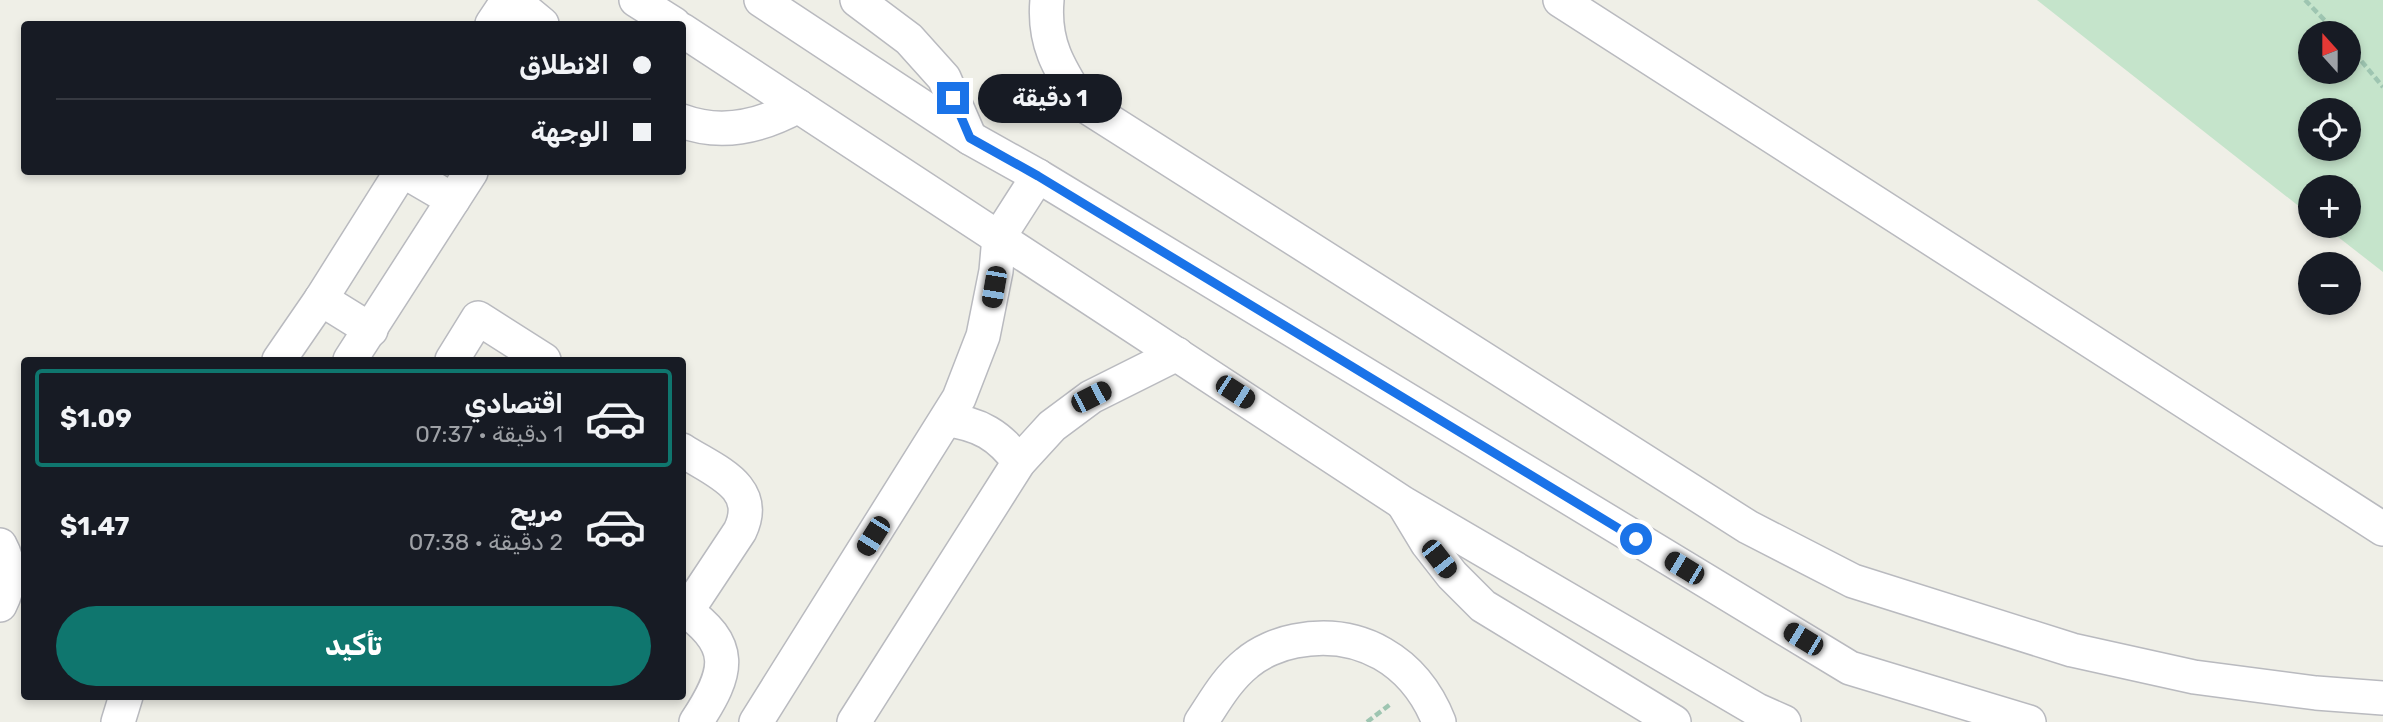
<!DOCTYPE html>
<html lang="ar">
<meta charset="utf-8">
<style>
:root{--surface:#171b24;--page:#20242c;--text:#f1f3f6;--muted:#9ea1a6;--line:#363941;--accent:#0f766e}
body{margin:0;font-family:Rubik,"Noto Naskh Arabic",sans-serif;background:var(--page);color:var(--text);direction:rtl;height:100vh;display:flex;flex-direction:column;font-size:26px;white-space:nowrap}
*{box-sizing:border-box;margin:0}
p{font-size:23px;color:var(--muted)}
.icon{flex:none;width:38px;height:38px;fill:none;stroke:currentColor;stroke-width:2;stroke-linecap:round;stroke-linejoin:round}
.map{position:relative;flex:1;overflow:hidden;direction:ltr}
.sheet{position:absolute;left:21px;top:357px;width:665px;height:343px;display:flex;flex-direction:column;background:var(--surface);border-radius:7px;box-shadow:0 4px 10px #0003;direction:rtl}
.sheet>*{flex:none}
.guide{position:absolute;left:21px;top:21px;width:665px;height:154px;border-radius:7px;box-shadow:0 4px 10px #0003;direction:rtl;display:grid;align-content:center;height:154px;padding:0 35px;background:var(--surface)}
.needle{width:46px;rotate:339deg}
.buttons{position:absolute;left:2298px;top:21px;display:grid;gap:14px}
.buttons a{display:grid;place-items:center;width:63px;height:63px;border-radius:50%;background:var(--surface);box-shadow:0 4px 10px #0003;font-size:35px}
.end{position:absolute;width:32px;height:32px;margin:-16px;border:9px solid #1a73e8;background:#fff;box-shadow:0 0 0 4px #fff}
.from{border-radius:50%}
.bubble{position:absolute;height:49px;border-radius:24px;background:var(--surface);box-shadow:0 4px 10px #0003;font-size:23px;font-weight:700;line-height:49px;text-align:center;direction:rtl}
.car{position:absolute;width:21px;height:42px;margin:-21px -10px;border-radius:9px;box-shadow:0 0 5px 2px #0007;background:linear-gradient(#222 24%,#8ab4d8 0 40%,#222 0 76%,#8ab4d8 0 86%,#222 0)}
.guide b{display:flex;align-items:center;gap:24px;height:66px;font-size:26px}
.guide b+b{border-top:2px solid var(--line)}
.guide i{width:18px;height:18px;background:var(--text)}
ul{padding:12px 0 0;list-style:none}
li{display:flex;align-items:center;gap:21px;height:98px;margin:0 14px 10px;padding:0 21px;border:4px solid transparent;border-radius:7px}
li div{flex:1}
li b{display:block;font-size:26px}
li em{font-style:normal;font-weight:700}
li.selected{border-color:var(--accent)}
li>.icon{width:63px;height:63px;stroke-width:1.5}
.action{display:flex;gap:14px;margin-top:auto;padding:14px 35px}
.action a{flex:1;height:80px;border-radius:42px;background:var(--accent);color:#fff;font-size:28px;font-weight:700;line-height:80px;text-align:center}
.map>svg:first-child{display:block}
.green{fill:#c5e4cb;fill-rule:evenodd}
.lines{fill:none;stroke-linecap:round;stroke-linejoin:round}
.minor-casing{stroke:#b9babf;stroke-width:36}
.path{stroke:#9ec5b1;stroke-width:4.5;stroke-dasharray:7 3.5;stroke-linecap:butt}
.minor{stroke:#fff;stroke-width:33}
.route{stroke:#1a73e8;stroke-width:9}
</style>
<div class="map">
<svg width="2383" height="722" viewBox="0 0 2383 722">
<rect width="100%" height="100%" fill="#efefe7"/>
<!-- green -->
<path class="green" d="M 2037,0 L 2383,0 L 2383,272 L 2324,226 L 2348,226 L 2348,187 L 2310,187 L 2310,215 ZM 2310,33 L 2348,33 L 2348,72 L 2310,72 ZM 2310,110 L 2348,110 L 2348,149 L 2310,149 Z"/>
<g class="lines">
<defs>
<g id="minor">
<path d="M 513,0 L 542,24"/>
<path d="M 636,0 L 674,24"/>
<path d="M 761,0 L 970,138 L 1038,176 L 1850,668 L 2029,722"/>
<path d="M 857,0 L 909,39 L 944,78 L 970,138"/>
<path d="M 1047,0 C 1043,43 1059,68 1081,103 L 1748,527 L 1853,581 L 2072,650 L 2194,677 L 2316,693 L 2383,698"/>
<path d="M 1560,0 L 2383,529"/>
<path d="M 492,24 L 508,0"/>
<path d="M 682,30 L 1403,503 L 1757,710 L 1784,722"/>
<path d="M 682,121 C 722,136 762,126 798,106"/>
<path d="M 405,172 L 453,200"/>
<path d="M 321,299 L 371,330"/>
<path d="M 279,360 L 321,299 L 401,172"/>
<path d="M 350,360 L 471,172"/>
<path d="M 452,360 L 478,318 L 544,360"/>
<path d="M 946,420 C 979,423 1000,436 1019,462"/>
<path d="M 682,450 C 714,471 761,486 740,531 L 687,611"/>
<path d="M 1404,505 L 1427,543 L 1452,575 L 1483,606 L 1674,722"/>
<path d="M 0,545 C 11,565 11,584 0,605"/>
<path d="M 682,608 C 736,645 729,672 696,722"/>
<path d="M 118,722 L 126,696"/>
<path d="M 756,722 L 959,398 L 983,336 L 996,271 L 999,237 L 1038,176"/>
<path d="M 854,722 L 1019,462 L 1052,426 L 1091,397 L 1177,354"/>
<path d="M 1201,722 C 1215,701 1227,679 1247,663 C 1260,652 1279,644 1295,641 C 1360,628 1415,661 1439,722"/>
</g>
</defs>
<!-- minor casing -->
<use href="#minor" class="minor-casing"/>
<!-- path -->
<g class="path">
<path d="M 2305,0 L 2337,33"/>
<path d="M 2348,45 L 2383,87"/>
<path d="M 1367,722 L 1392,703"/>
</g>
<!-- minor -->
<use href="#minor" class="minor"/>
</g>
<g class="lines">
<!-- route -->
<path class="route" d="M 953,98 L 970,138 L 1038,176 L 1636,539"/>
</g>
</svg>
<div class="buttons">
<a><svg class="needle" viewBox="-14 -14 28 28"><path d="M0-13l5 13h-10z" fill="#e53935"/><path d="M0 13l5-13h-10z" fill="#9ea1a6"/></svg></a>
<a><svg class="icon" aria-label="locate" viewBox="0 0 24 24"><circle cx="12" cy="12" r="6"/><path d="M12 2v4M12 18v4M2 12h4M18 12h4"/></svg></a>
<a>+</a>
<a>−</a>
</div>
<i class="end from" style="left:1636px;top:539px"></i>
<i class="end" style="left:953px;top:98px"></i>
<div class="bubble" style="left:978px;top:74px;width:144px">1 دقيقة</div>
<i class="car" style="left:994px;top:287px;rotate:190deg"></i>
<i class="car" style="left:1235px;top:392px;rotate:123deg"></i>
<i class="car" style="left:1091px;top:397px;rotate:63deg"></i>
<i class="car" style="left:873px;top:536px;rotate:212deg"></i>
<i class="car" style="left:1439px;top:559px;rotate:142deg"></i>
<i class="car" style="left:1684px;top:568px;rotate:301deg"></i>
<i class="car" style="left:1803px;top:639px;rotate:301deg"></i>
<div class="guide">
<b><i class="from"></i>الانطلاق</b>
<b><i></i>الوجهة</b>
</div>
<section class="sheet">
<ul>
<li class="selected"><svg class="icon" aria-label="car" viewBox="0 0 24 24"><path d="M5 17H2v-5l4-1 3-4h7l3 4 3 1v5h-3M9 17h6M6 11h13"/><circle cx="7" cy="17" r="2"/><circle cx="17" cy="17" r="2"/></svg><div><b>اقتصادي</b><p>1 دقيقة · 07:37</p></div><em>$1.09</em></li>
<li><svg class="icon" aria-label="car" viewBox="0 0 24 24"><path d="M5 17H2v-5l4-1 3-4h7l3 4 3 1v5h-3M9 17h6M6 11h13"/><circle cx="7" cy="17" r="2"/><circle cx="17" cy="17" r="2"/></svg><div><b>مريح</b><p>2 دقيقة · 07:38</p></div><em>$1.47</em></li>
</ul>
<div class="action"><a>تأكيد</a></div>
</section>
</div>
